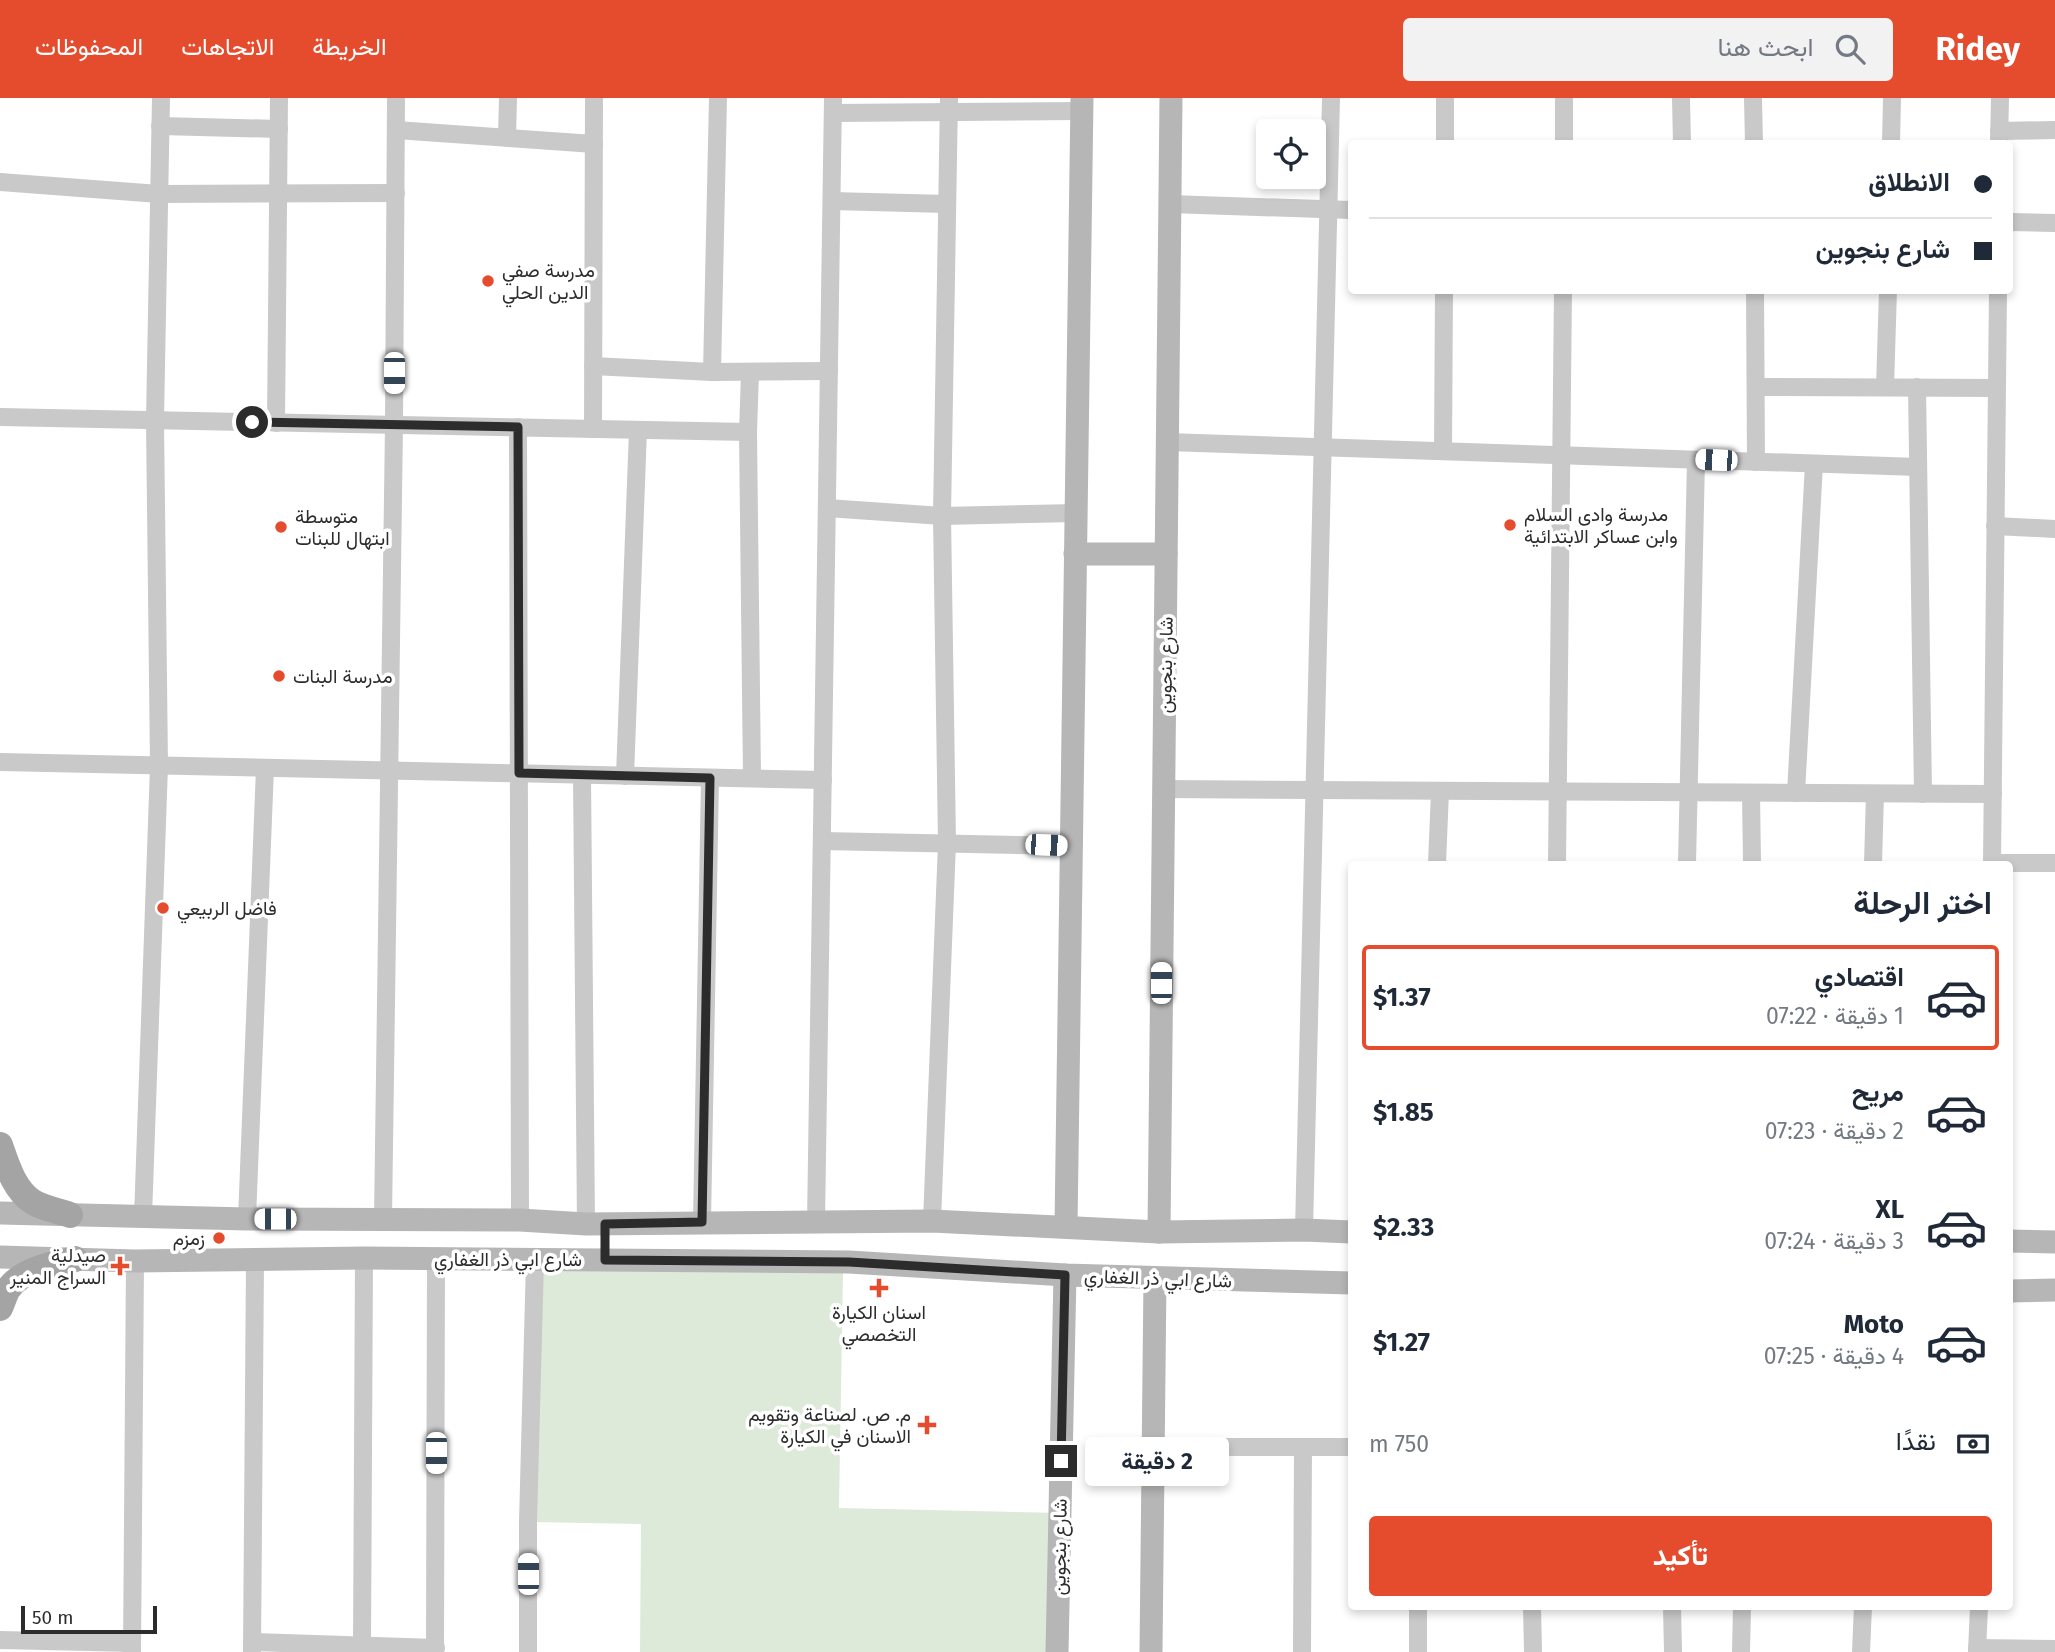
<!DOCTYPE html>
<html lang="ar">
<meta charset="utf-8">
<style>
:root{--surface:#fff;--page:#f2f2f3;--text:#1f2937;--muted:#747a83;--line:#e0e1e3;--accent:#e54b2d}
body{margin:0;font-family:"Fira Sans",Vazirmatn,sans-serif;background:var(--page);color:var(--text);direction:rtl;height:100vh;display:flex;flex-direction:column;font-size:26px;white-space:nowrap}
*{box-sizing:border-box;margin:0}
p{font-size:23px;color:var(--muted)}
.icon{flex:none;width:38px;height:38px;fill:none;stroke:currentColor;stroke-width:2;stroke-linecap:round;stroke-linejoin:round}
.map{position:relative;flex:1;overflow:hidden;direction:ltr}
.sheet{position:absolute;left:1348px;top:763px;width:665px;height:749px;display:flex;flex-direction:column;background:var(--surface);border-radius:7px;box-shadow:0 4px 10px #0003;direction:rtl}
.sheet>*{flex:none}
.hud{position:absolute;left:1348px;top:42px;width:665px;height:154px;border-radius:7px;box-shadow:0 4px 10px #0003;direction:rtl;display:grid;align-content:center;height:154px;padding:0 21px;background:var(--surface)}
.tools{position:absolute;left:1256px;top:21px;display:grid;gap:14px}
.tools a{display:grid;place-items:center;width:70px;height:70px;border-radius:7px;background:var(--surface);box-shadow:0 4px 10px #0003;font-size:35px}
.scale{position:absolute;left:21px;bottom:18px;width:136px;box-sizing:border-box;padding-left:7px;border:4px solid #2c2c2c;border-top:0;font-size:19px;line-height:24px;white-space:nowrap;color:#2c2c2c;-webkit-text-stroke:5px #fff;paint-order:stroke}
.end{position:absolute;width:32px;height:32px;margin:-16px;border:9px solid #2c2c2c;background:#fff;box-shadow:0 0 0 4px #fff}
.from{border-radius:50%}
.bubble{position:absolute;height:49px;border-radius:7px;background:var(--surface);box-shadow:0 4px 10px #0003;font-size:23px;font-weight:700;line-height:49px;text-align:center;direction:rtl}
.car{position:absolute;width:21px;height:42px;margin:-21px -10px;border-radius:9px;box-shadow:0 0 5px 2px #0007;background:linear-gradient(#fff 24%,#345 0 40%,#fff 0 76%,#345 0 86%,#fff 0)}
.hud b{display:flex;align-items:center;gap:24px;height:66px;font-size:26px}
.hud b+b{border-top:2px solid var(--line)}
.hud i{width:18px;height:18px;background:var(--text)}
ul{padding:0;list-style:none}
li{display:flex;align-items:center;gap:21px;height:105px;margin:0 14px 10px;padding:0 7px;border:4px solid transparent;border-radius:7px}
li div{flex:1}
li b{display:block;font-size:26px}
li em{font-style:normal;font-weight:700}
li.selected{border-color:var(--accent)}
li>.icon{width:63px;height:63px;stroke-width:1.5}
h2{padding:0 21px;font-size:32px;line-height:84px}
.pay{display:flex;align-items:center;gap:18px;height:77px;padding:0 21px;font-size:26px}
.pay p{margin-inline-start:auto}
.action{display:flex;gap:14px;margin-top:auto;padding:14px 21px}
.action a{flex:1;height:80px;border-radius:7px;background:var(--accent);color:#fff;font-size:28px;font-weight:700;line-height:80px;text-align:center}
header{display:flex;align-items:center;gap:42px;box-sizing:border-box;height:98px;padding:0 35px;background:var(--accent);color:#fff}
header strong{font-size:33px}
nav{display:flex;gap:38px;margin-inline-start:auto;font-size:24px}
.search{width:490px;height:63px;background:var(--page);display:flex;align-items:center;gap:18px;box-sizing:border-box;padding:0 24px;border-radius:7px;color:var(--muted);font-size:26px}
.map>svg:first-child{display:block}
.green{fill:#deead9}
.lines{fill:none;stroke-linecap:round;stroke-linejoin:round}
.street{stroke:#c9c9c9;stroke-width:18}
.secondary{stroke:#b6b6b6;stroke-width:23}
.primary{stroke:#a4a4a4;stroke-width:26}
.route{stroke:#2c2c2c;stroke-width:9}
.poi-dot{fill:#e54b2d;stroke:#fff;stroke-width:2.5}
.labels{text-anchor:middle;stroke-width:7;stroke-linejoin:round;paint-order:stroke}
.poi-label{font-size:19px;fill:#2c2c2c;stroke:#fff;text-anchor:start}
.street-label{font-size:19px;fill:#2c2c2c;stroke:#fff}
</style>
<header>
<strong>Ridey</strong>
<div class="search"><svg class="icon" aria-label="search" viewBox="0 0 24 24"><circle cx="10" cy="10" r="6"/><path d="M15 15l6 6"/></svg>ابحث هنا</div>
<nav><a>الخريطة</a><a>الاتجاهات</a><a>المحفوظات</a></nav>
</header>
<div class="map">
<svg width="2055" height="1554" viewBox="0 0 2055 1554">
<rect width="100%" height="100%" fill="#fff"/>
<!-- green -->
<path class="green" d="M 533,1169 L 843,1175 L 839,1410 L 1060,1415 L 1057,1554 L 640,1554 L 641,1426 L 529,1424 Z"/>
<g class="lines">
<!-- street -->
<g class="street">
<path d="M 1564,0 L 1564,46"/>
<path d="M 1681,0 L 1682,46"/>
<path d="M 1753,0 L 1754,46"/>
<path d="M 833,15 L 1082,13"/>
<path d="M 160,28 L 279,31"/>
<path d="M 396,32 L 594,46"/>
<path d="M 1999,33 L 2055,32"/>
<path d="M 507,40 L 508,0"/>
<path d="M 1445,46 L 1445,0"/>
<path d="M 1891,46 L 1892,0"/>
<path d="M 1999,46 L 2000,0"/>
<path d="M 0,84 L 159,96 L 396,95"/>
<path d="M 832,103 L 947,106"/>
<path d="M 1170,106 L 1351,112"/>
<path d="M 2009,124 L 2055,125"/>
<path d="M 1755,192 L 1756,364"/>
<path d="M 593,268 L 712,274 L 829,273"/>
<path d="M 712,274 L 718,0"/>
<path d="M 750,275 L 748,334 L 752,680"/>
<path d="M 1756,289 L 1997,290"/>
<path d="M 1885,289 L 1888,192"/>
<path d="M 1917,289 L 1923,696"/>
<path d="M 0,319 L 748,334"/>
<path d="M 276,325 L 279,0"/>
<path d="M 518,329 L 520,1122"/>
<path d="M 593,331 L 594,0"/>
<path d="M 1167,344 L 1918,369"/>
<path d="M 1443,353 L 1444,192"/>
<path d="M 827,410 L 942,418 L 1076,415"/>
<path d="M 1995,428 L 2055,431"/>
<path d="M 0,664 L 823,682"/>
<path d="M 582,677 L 586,1126"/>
<path d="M 625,678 L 638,332"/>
<path d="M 1163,691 L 1993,696"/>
<path d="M 1751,695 L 1752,766"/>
<path d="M 1796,695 L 1814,366"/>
<path d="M 822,743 L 1071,748"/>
<path d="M 1992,765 L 2055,765"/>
<path d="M 1437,766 L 1440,693"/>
<path d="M 1557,766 L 1563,192"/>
<path d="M 1687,766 L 1696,362"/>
<path d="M 1873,766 L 1875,696"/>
<path d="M 1992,766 L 1998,192"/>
<path d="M 143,1119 L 159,668 L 155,322 L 161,0"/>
<path d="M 247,1121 L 265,670"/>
<path d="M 383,1121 L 394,327 L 396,0"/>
<path d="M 932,1123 L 947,745 L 942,418 L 949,0"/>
<path d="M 702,1124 L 710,680"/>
<path d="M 816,1125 L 833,0"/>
<path d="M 1304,1132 L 1331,0"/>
<path d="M 1154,1349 L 1351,1349"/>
<path d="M 1418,1508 L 1418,1554"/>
<path d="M 1532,1508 L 1533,1554"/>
<path d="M 1672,1508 L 1673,1554"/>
<path d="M 0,1542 L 132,1545"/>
<path d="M 252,1544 L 436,1550"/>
<path d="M 362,1547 L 364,1160"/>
<path d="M 1977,1550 L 2055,1551"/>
<path d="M 132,1554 L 135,1163"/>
<path d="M 252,1554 L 255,1162"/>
<path d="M 435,1554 L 436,1161"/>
<path d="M 528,1554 L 528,1424 L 535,1162"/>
<path d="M 1302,1554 L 1303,1349"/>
<path d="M 1741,1554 L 1742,1508"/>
<path d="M 1861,1554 L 1863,1508"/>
<path d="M 1977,1554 L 1979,1508"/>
</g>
<!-- secondary -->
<g class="secondary">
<path d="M 1075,456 L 1166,456"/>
<path d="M 0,1115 L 247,1121 L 520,1122 L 586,1126 L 932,1123 L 1159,1134 L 1304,1132 L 1351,1134"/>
<path d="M 1066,1129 L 1082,0"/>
<path d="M 1159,1134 L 1171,0"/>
<path d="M 2009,1143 L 2055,1144"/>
<path d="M 0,1159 L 135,1163 L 364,1160 L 849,1164 L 1065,1177 L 1351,1185"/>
<path d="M 2009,1193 L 2055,1192"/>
<path d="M 1057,1554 L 1065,1177"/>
<path d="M 1151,1554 L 1155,1180"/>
</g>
<!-- primary -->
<g class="primary">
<path d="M 0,1047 C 7,1067 14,1092 33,1104 C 43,1110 58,1113 70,1117"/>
<path d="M 0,1210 C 3,1204 5,1195 9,1190 C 23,1171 54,1166 75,1161"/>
</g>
</g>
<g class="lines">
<!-- route -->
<path class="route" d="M 252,324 L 518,329 L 519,675 L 710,680 L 702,1124 L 605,1126 L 605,1162 L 849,1164 L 1065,1177 L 1061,1363"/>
</g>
<!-- markers -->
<g class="poi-dot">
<circle cx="488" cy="183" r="7"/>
<circle cx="1510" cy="427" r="7"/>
<circle cx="281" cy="429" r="7"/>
<circle cx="279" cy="578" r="7"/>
<circle cx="163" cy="810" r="7"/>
<circle cx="219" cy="1140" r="7"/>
<path d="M116.5 1157.5h7v7h7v7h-7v7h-7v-7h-7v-7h7z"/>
<path d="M875.5 1179.5h7v7h7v7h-7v7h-7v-7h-7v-7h7z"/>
<path d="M923.5 1316.5h7v7h7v7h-7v7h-7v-7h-7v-7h7z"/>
</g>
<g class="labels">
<!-- poi labels -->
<g class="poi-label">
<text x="502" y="179">مدرسة صفي<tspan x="502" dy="22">الدين الحلي</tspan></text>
<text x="1524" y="423">مدرسة وادي السلام<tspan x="1524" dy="22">وابن عساكر الابتدائية</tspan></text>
<text x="295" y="425">متوسطة<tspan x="295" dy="22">ابتهال للبنات</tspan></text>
<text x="293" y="585">مدرسة البنات</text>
<text x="177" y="817">فاضل الربيعي</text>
<text x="205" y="1147" text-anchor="end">زمزم</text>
<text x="106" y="1164" text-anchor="end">صيدلية<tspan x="106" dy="22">السراج المنير</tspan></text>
<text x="879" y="1221" text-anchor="middle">اسنان الكيارة<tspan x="879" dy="22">التخصصي</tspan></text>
<text x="911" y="1323" text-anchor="end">م. ص. لصناعة وتقويم<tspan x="911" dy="22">الاسنان في الكيارة</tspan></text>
</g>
<!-- street labels -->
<g class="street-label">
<text transform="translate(1165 567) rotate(-89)" y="7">شارع بنجوين</text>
<text x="508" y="1168">شارع ابي ذر الغفاري</text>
<text transform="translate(1158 1180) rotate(2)" y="7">شارع ابي ذر الغفاري</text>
<text transform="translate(1059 1449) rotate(-89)" y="7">شارع بنجوين</text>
</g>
</g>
</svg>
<div class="tools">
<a><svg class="icon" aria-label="locate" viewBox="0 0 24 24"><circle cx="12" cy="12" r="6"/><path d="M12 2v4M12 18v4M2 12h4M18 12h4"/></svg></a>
</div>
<div class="scale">50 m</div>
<i class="end from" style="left:252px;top:324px"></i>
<i class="end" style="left:1061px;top:1363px"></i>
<div class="bubble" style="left:1085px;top:1339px;width:144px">2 دقيقة</div>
<i class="car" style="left:394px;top:275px;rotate:180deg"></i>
<i class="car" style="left:1716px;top:362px;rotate:272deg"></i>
<i class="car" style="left:1046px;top:747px;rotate:92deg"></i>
<i class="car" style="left:1161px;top:885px;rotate:0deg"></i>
<i class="car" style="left:275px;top:1121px;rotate:270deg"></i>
<i class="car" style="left:436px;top:1355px;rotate:180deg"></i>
<i class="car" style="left:528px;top:1476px;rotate:0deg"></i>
<div class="hud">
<b><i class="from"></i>الانطلاق</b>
<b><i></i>شارع بنجوين</b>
</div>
<section class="sheet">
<h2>اختر الرحلة</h2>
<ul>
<li class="selected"><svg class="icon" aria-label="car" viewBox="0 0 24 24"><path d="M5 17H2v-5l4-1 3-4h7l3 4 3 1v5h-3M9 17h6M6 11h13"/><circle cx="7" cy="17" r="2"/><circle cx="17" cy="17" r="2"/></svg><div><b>اقتصادي</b><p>1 دقيقة · 07:22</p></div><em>$1.37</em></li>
<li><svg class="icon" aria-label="car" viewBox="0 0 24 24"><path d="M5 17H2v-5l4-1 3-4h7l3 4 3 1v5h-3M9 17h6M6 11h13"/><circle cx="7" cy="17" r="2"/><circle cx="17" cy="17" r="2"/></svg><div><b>مريح</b><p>2 دقيقة · 07:23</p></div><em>$1.85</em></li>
<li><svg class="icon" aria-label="car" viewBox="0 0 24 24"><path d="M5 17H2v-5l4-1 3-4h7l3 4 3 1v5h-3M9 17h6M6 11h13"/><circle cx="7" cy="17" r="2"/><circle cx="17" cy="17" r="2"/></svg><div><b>XL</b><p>3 دقيقة · 07:24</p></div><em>$2.33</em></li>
<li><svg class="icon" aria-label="car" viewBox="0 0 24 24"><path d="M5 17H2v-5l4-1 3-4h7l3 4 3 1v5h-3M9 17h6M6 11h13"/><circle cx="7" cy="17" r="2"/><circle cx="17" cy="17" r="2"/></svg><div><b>Moto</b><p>4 دقيقة · 07:25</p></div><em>$1.27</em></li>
</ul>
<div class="pay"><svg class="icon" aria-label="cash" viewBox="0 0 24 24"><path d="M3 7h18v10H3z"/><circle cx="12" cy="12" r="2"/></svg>نقدًا<p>750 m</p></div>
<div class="action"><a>تأكيد</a></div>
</section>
</div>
